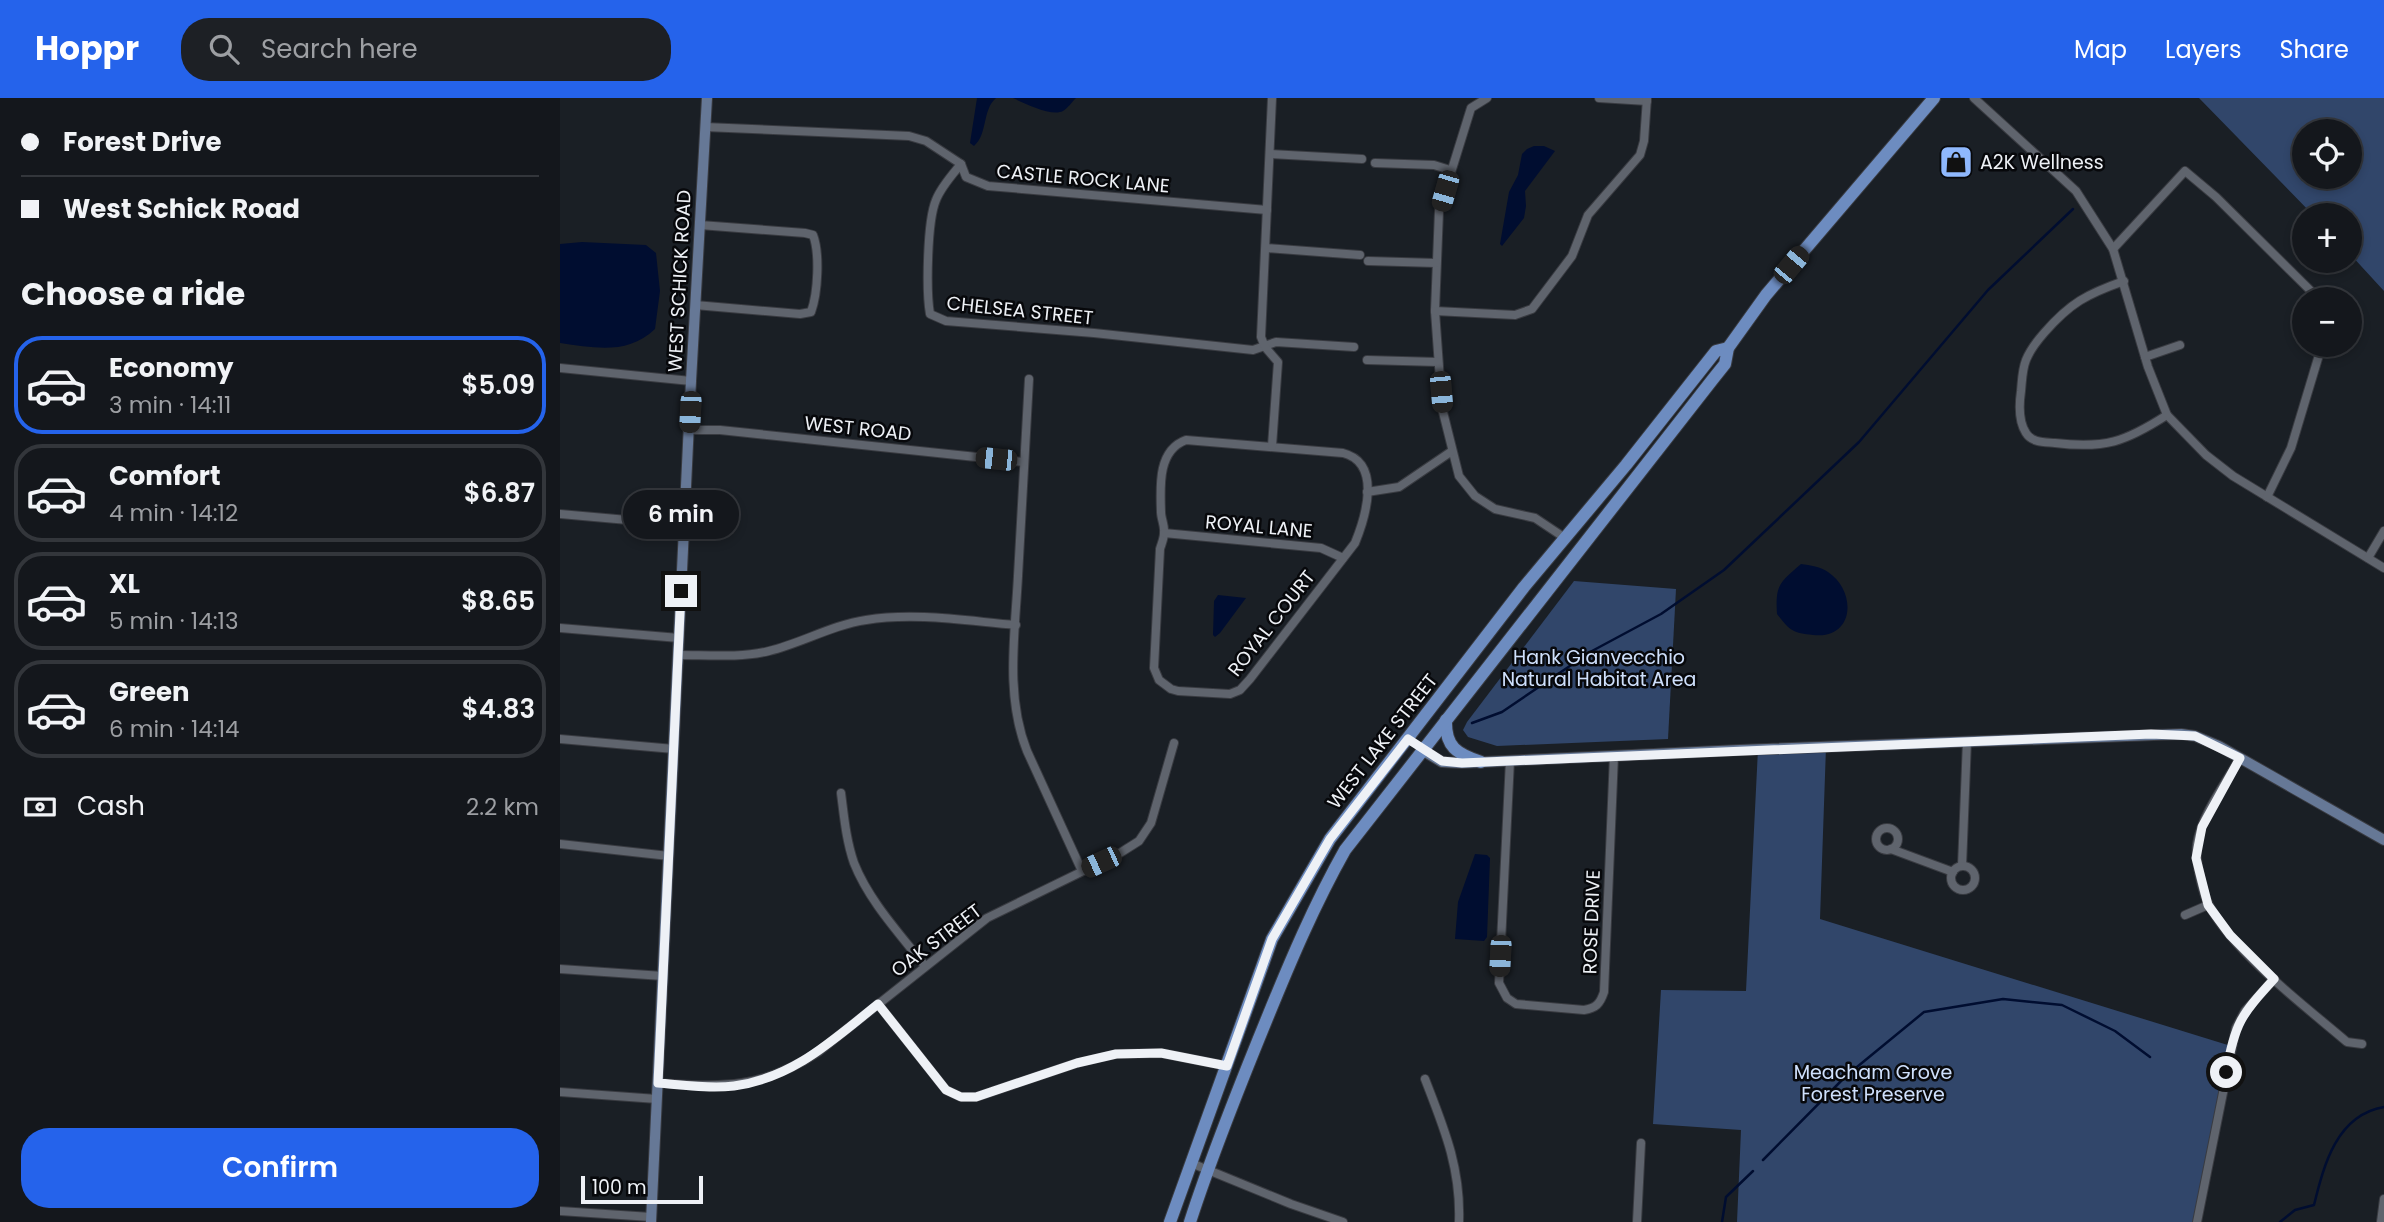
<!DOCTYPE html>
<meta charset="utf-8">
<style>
:root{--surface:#14171c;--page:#1d2025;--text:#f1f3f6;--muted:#9d9fa3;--line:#33363b;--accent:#2563eb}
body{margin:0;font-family:Poppins,sans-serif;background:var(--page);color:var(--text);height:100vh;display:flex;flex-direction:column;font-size:26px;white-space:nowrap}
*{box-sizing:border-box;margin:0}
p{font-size:23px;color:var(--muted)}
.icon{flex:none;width:38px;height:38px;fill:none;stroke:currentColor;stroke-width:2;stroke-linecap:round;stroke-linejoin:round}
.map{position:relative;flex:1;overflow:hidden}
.side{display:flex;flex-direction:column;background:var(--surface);width:560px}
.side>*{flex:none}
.guide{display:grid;align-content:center;height:154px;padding:0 21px;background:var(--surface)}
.tools{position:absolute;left:1732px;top:21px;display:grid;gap:14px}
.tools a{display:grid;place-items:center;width:70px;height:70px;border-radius:50%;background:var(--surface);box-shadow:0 4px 10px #0003,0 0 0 2px var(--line);font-size:35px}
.scale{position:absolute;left:21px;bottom:18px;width:122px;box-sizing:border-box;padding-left:7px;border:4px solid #eef1f6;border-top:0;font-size:19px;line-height:24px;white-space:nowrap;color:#eef1f6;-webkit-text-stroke:5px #07080b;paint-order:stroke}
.end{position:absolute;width:32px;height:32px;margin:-16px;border:9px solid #eef1f6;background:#111;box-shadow:0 0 0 4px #111}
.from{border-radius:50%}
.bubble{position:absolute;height:49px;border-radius:24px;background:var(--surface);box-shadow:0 4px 10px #0003,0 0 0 2px var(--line);font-size:23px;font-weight:600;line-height:49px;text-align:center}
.car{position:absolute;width:21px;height:42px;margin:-21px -10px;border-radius:9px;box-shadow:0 0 5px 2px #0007;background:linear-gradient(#222 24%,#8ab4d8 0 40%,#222 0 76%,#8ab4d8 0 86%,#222 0)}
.guide b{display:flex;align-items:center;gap:24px;height:66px;font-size:26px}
.guide b+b{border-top:2px solid var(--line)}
.guide i{width:18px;height:18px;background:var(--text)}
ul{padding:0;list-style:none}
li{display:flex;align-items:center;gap:21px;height:98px;margin:0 14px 10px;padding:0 7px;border:4px solid var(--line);border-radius:28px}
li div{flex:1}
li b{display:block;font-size:26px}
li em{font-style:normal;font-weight:600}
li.active{border-color:var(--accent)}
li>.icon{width:63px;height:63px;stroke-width:1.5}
h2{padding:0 21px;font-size:32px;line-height:84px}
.pay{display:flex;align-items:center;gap:18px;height:77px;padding:0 21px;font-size:26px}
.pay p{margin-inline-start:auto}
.primary-button{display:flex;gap:14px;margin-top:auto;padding:14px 21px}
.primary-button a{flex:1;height:80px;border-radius:28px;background:var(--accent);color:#fff;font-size:28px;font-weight:600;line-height:80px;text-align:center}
header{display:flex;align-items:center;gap:42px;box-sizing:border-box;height:98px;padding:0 35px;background:var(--accent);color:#fff}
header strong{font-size:33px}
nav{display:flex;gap:38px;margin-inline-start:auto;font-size:24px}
.search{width:490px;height:63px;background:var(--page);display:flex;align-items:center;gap:18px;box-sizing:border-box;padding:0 24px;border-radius:28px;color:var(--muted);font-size:26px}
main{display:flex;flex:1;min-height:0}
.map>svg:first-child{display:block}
.green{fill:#31466a;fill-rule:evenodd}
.water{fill:#000d30}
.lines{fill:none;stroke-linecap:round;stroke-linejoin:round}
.stream{stroke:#000d30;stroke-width:2.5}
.street-casing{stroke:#393b41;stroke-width:10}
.secondary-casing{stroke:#393b41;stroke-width:12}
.primary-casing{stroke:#393b41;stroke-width:14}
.street{stroke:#5f646d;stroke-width:8}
.secondary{stroke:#667896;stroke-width:10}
.primary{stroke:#6d8cc0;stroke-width:12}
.route{stroke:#eef1f6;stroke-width:9}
.labels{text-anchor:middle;stroke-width:5;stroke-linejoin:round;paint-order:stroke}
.poi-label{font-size:19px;fill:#eef1f6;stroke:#07080b;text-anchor:start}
.street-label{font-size:19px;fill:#eef1f6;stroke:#07080b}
.park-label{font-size:19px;fill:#cfe0fc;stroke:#07080b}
</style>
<header>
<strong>Hoppr</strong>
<div class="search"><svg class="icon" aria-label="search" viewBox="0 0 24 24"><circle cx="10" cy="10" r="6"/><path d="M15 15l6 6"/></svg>Search here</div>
<nav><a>Map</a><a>Layers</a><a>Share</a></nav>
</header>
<main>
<section class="side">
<div class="guide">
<b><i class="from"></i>Forest Drive</b>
<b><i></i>West Schick Road</b>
</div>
<h2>Choose a ride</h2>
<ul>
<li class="active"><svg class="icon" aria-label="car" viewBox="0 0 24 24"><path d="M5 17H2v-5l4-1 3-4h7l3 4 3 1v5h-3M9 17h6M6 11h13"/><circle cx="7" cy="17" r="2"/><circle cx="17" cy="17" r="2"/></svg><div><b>Economy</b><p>3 min · 14:11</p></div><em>$5.09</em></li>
<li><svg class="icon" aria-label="car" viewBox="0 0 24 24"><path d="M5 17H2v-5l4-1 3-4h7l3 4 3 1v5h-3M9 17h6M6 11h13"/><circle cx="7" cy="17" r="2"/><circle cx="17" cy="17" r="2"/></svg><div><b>Comfort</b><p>4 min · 14:12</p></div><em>$6.87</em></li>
<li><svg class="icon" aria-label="car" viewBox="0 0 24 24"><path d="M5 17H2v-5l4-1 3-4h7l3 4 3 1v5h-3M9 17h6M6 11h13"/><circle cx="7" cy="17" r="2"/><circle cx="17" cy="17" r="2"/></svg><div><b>XL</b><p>5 min · 14:13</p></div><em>$8.65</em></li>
<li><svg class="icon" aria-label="car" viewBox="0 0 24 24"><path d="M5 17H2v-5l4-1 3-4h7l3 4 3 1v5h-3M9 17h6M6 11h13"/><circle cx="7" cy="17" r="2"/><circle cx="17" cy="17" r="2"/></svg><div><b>Green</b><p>6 min · 14:14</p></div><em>$4.83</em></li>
</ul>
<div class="pay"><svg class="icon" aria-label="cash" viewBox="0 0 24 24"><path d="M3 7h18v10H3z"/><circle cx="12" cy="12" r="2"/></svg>Cash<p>2.2 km</p></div>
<div class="primary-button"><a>Confirm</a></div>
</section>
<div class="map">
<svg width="1824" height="1124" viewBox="0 0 1824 1124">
<rect width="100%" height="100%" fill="#1a1f25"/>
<!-- green -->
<g class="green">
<path d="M 1639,0 L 1824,0 L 1824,193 L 1790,156 L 1790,117 L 1753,117 ZM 1790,33 L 1790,79 L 1745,79 L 1745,33 Z"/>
<path d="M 1014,483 L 1116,491 L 1108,641 L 937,648 L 908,639 L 903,632 L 907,624 Z"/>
<path d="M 1266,649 L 1260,821 L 1671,948 L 1637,1124 L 1177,1124 L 1181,1032 L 1093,1026 L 1101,892 L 1186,893 L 1198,651 Z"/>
</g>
<!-- water -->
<g class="water">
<path d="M 417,0 L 436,0 C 422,12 428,36 414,48 L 410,45 Z"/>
<path d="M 453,0 L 516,0 C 512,4 508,10 503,13 C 492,19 464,5 453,0 Z"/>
<path d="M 974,48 L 984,48 L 995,53 L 965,93 L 966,108 L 964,120 L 942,148 L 940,146 L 949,94 L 958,77 L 962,56 L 967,51 Z"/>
<path d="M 22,144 L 86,147 L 96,155 L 100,193 L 95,231 C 68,257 35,250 0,245 L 0,146 Z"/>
<path d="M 1241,466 C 1250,467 1261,469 1268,474 C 1297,493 1295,542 1253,537 C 1233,535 1230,533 1217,516 C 1215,487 1220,484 1241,466 Z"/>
<path d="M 658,497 L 686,500 L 660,535 L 655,539 L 653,537 L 654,503 Z"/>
<path d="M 915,756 L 927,757 L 930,760 L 927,839 L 924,843 L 895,841 L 898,804 Z"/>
</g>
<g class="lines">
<!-- stream -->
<g class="stream">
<path d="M 912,625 L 942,614 L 1032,553 L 1101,516 L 1164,472 L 1299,344 L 1428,192 L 1513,111"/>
<path d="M 1203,1062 L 1286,978 L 1364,914 L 1443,901 L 1502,907 L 1555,933 L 1590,959"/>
<path d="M 1162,1124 L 1166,1099 L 1193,1073"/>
<path d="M 1720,1124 L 1735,1112 L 1754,1107 C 1764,1066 1777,1017 1824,1009"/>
</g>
<defs>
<g id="street">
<path d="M 927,0 L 911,10 L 879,113 L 875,213 L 882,310 L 899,378 L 915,398 L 935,411 L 975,420 L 1005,440"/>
<path d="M 1039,0 L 1087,3"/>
<path d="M 1414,0 L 1516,93 L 1553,151 L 1588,269 L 1607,317 L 1646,357 L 1673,378 L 1824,470"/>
<path d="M 145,29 L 349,38 L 366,43 L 401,66 L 406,79 L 428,88 L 707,112"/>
<path d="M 710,56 L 802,61"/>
<path d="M 815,65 L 874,67 L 890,72"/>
<path d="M 401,66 C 392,77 381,89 376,102 C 367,123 366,193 370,216 L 386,223 L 534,235 L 693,252 L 716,244 L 794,249"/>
<path d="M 706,150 L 800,157"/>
<path d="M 1553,151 L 1625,73 L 1656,99 L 1759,201"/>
<path d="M 808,163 L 876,165"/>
<path d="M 1564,183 C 1527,196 1510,205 1484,235 C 1477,243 1470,252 1466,262 C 1462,272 1462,283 1461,293 C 1459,307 1458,323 1466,335 C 1472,345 1485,344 1495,345 C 1545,351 1565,344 1607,317"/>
<path d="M 135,207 L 240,216 L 251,214 C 258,195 260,155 253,137 L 245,135 L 140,127"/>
<path d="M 875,213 L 955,217 L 972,211 L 1012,158 L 1028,117 L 1080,57 L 1084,43 L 1087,0"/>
<path d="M 1585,259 L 1620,247"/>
<path d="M 807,262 L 878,264"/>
<path d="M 0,270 L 131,283"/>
<path d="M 469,281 C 465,347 462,412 458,478 C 455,536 445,598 467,653 L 522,773"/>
<path d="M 129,332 L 160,332 L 464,364"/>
<path d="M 626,342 L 783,355 C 822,365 806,418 795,445 L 690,581 L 680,592 L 670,596 L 618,593 L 611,591 L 599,582 L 594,570 L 600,451 C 601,447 604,441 604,435 C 605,428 601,421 601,414 C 600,387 598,352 626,342 Z"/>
<path d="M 712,348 L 718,264 L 705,249 L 701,239 L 712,0"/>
<path d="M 807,394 L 839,389 L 892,353"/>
<path d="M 1707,399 L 1731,350 L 1762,247"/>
<path d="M 0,416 L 124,427"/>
<path d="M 604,435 L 761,450 L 783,460"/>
<path d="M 1808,460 L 1824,433"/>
<path d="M 0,530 L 119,540"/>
<path d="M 118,557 C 148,557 180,560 209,553 C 242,545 272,527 306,522 C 355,514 407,523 456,527"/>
<path d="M 0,641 L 114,651"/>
<path d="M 1680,660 C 1665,686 1642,716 1637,746 C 1635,762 1642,795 1650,809 C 1677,857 1745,908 1787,944 L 1802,946"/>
<path d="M 950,662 L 939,885 L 947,900 L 956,906 L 1024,912 C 1036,910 1040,906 1044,894 L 1054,657"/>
<path d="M 281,695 C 284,718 286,742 294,765 C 309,803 340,836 365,868"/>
<circle cx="1327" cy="741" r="11"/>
<path d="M 0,746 L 109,758"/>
<path d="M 1331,751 L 1393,774"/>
<path d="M 1402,768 L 1407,643"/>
<circle cx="1403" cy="780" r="12"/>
<path d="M 1625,817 L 1648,807"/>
<path d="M 0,871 L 103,878"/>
<path d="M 318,906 L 386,992 L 401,999 L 416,999 L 517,965 L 556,956 L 601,955 L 667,968"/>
<path d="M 865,981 C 884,1030 901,1070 899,1124"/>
<path d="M 98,985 C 163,989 200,992 258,954 L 427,820 L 560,755 L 579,743 L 591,725 L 614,645"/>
<path d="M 0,994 L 97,1001"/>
<path d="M 631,1065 L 731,1106 L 783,1124"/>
<path d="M 0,1113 L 91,1119"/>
<path d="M 1077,1124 L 1081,1045"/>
<path d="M 1637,1124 L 1676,930 L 1685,913 L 1714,881"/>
<path d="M 1821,1124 L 1824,1101"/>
</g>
<g id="secondary">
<path d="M 862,652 L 882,664 L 902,665 L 1180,652 L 1621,636 L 1635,638 L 1659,648 L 1824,742"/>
<path d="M 91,1124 L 131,283 L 147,0"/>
</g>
<g id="primary">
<path d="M 886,622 C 885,649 897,656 921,664"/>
<path d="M 610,1124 L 712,841 L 770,741 L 964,489 L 1066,367 L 1156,253 L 1168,250"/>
<path d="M 630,1124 C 652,1056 679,989 706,923 C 730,864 754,807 785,752 L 1153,281 L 1165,266 L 1168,250 L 1206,197 L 1374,0"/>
</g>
</defs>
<!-- street casing -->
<use href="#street" class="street-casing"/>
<!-- secondary casing -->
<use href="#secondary" class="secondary-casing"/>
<!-- primary casing -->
<use href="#primary" class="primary-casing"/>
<!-- street -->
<use href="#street" class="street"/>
<!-- secondary -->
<use href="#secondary" class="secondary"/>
<!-- primary -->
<use href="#primary" class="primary"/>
</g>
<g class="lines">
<!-- route -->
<path class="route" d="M 121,493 L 98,985 C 123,987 149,991 174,988 C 233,980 273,942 318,906 L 386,992 L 401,999 L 416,999 L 517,965 L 556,956 L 601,955 L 667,968 L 712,841 L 770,741 L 848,641 L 882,663 L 902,665 L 1591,636 L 1635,638 L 1680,660 L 1642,729 L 1636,760 L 1648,807 L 1670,837 L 1714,881 C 1681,917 1675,925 1666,974"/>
</g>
<!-- icons -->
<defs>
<symbol id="shop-square" viewBox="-11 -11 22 22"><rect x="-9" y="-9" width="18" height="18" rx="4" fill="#8fb8fd" stroke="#07080b"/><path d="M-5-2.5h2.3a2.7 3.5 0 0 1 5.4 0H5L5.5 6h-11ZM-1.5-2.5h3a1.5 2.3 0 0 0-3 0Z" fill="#111"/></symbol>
</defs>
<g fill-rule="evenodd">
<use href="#shop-square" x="1377" y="45" width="38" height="38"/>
</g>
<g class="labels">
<!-- poi labels -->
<g class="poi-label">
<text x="1420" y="71">A2K Wellness</text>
</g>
<!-- street labels -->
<g class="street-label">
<text transform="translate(523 80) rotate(5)" y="7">CASTLE ROCK LANE</text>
<text transform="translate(119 183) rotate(-87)" y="7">WEST SCHICK ROAD</text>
<text transform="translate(460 212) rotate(6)" y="7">CHELSEA STREET</text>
<text transform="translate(298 330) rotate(6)" y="7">WEST ROAD</text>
<text transform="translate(699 428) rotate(5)" y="7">ROYAL LANE</text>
<text transform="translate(711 525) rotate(-52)" y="7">ROYAL COURT</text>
<text transform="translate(822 643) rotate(-52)" y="7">WEST LAKE STREET</text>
<text transform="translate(1031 824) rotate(-88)" y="7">ROSE DRIVE</text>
<text transform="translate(376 842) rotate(-37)" y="7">OAK STREET</text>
</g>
<!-- park labels -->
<g class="park-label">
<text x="1039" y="566">Hank Gianvecchio<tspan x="1039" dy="22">Natural Habitat Area</tspan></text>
<text x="1313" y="981">Meacham Grove<tspan x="1313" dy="22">Forest Preserve</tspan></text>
</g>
</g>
</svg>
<div class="tools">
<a><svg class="icon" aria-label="locate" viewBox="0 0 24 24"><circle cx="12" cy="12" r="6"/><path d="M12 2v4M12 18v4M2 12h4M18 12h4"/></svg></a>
<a>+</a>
<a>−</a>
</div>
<div class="scale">100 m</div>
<i class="end from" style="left:1666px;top:974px"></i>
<i class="end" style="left:121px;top:493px"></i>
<div class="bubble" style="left:63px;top:392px;width:116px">6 min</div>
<i class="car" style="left:885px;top:93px;rotate:196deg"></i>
<i class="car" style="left:1231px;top:167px;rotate:40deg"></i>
<i class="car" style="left:881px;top:294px;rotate:175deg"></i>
<i class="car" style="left:130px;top:314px;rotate:183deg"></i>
<i class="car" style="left:436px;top:361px;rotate:276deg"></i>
<i class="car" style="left:541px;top:764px;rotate:245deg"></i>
<i class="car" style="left:940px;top:858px;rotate:183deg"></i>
</div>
</main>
